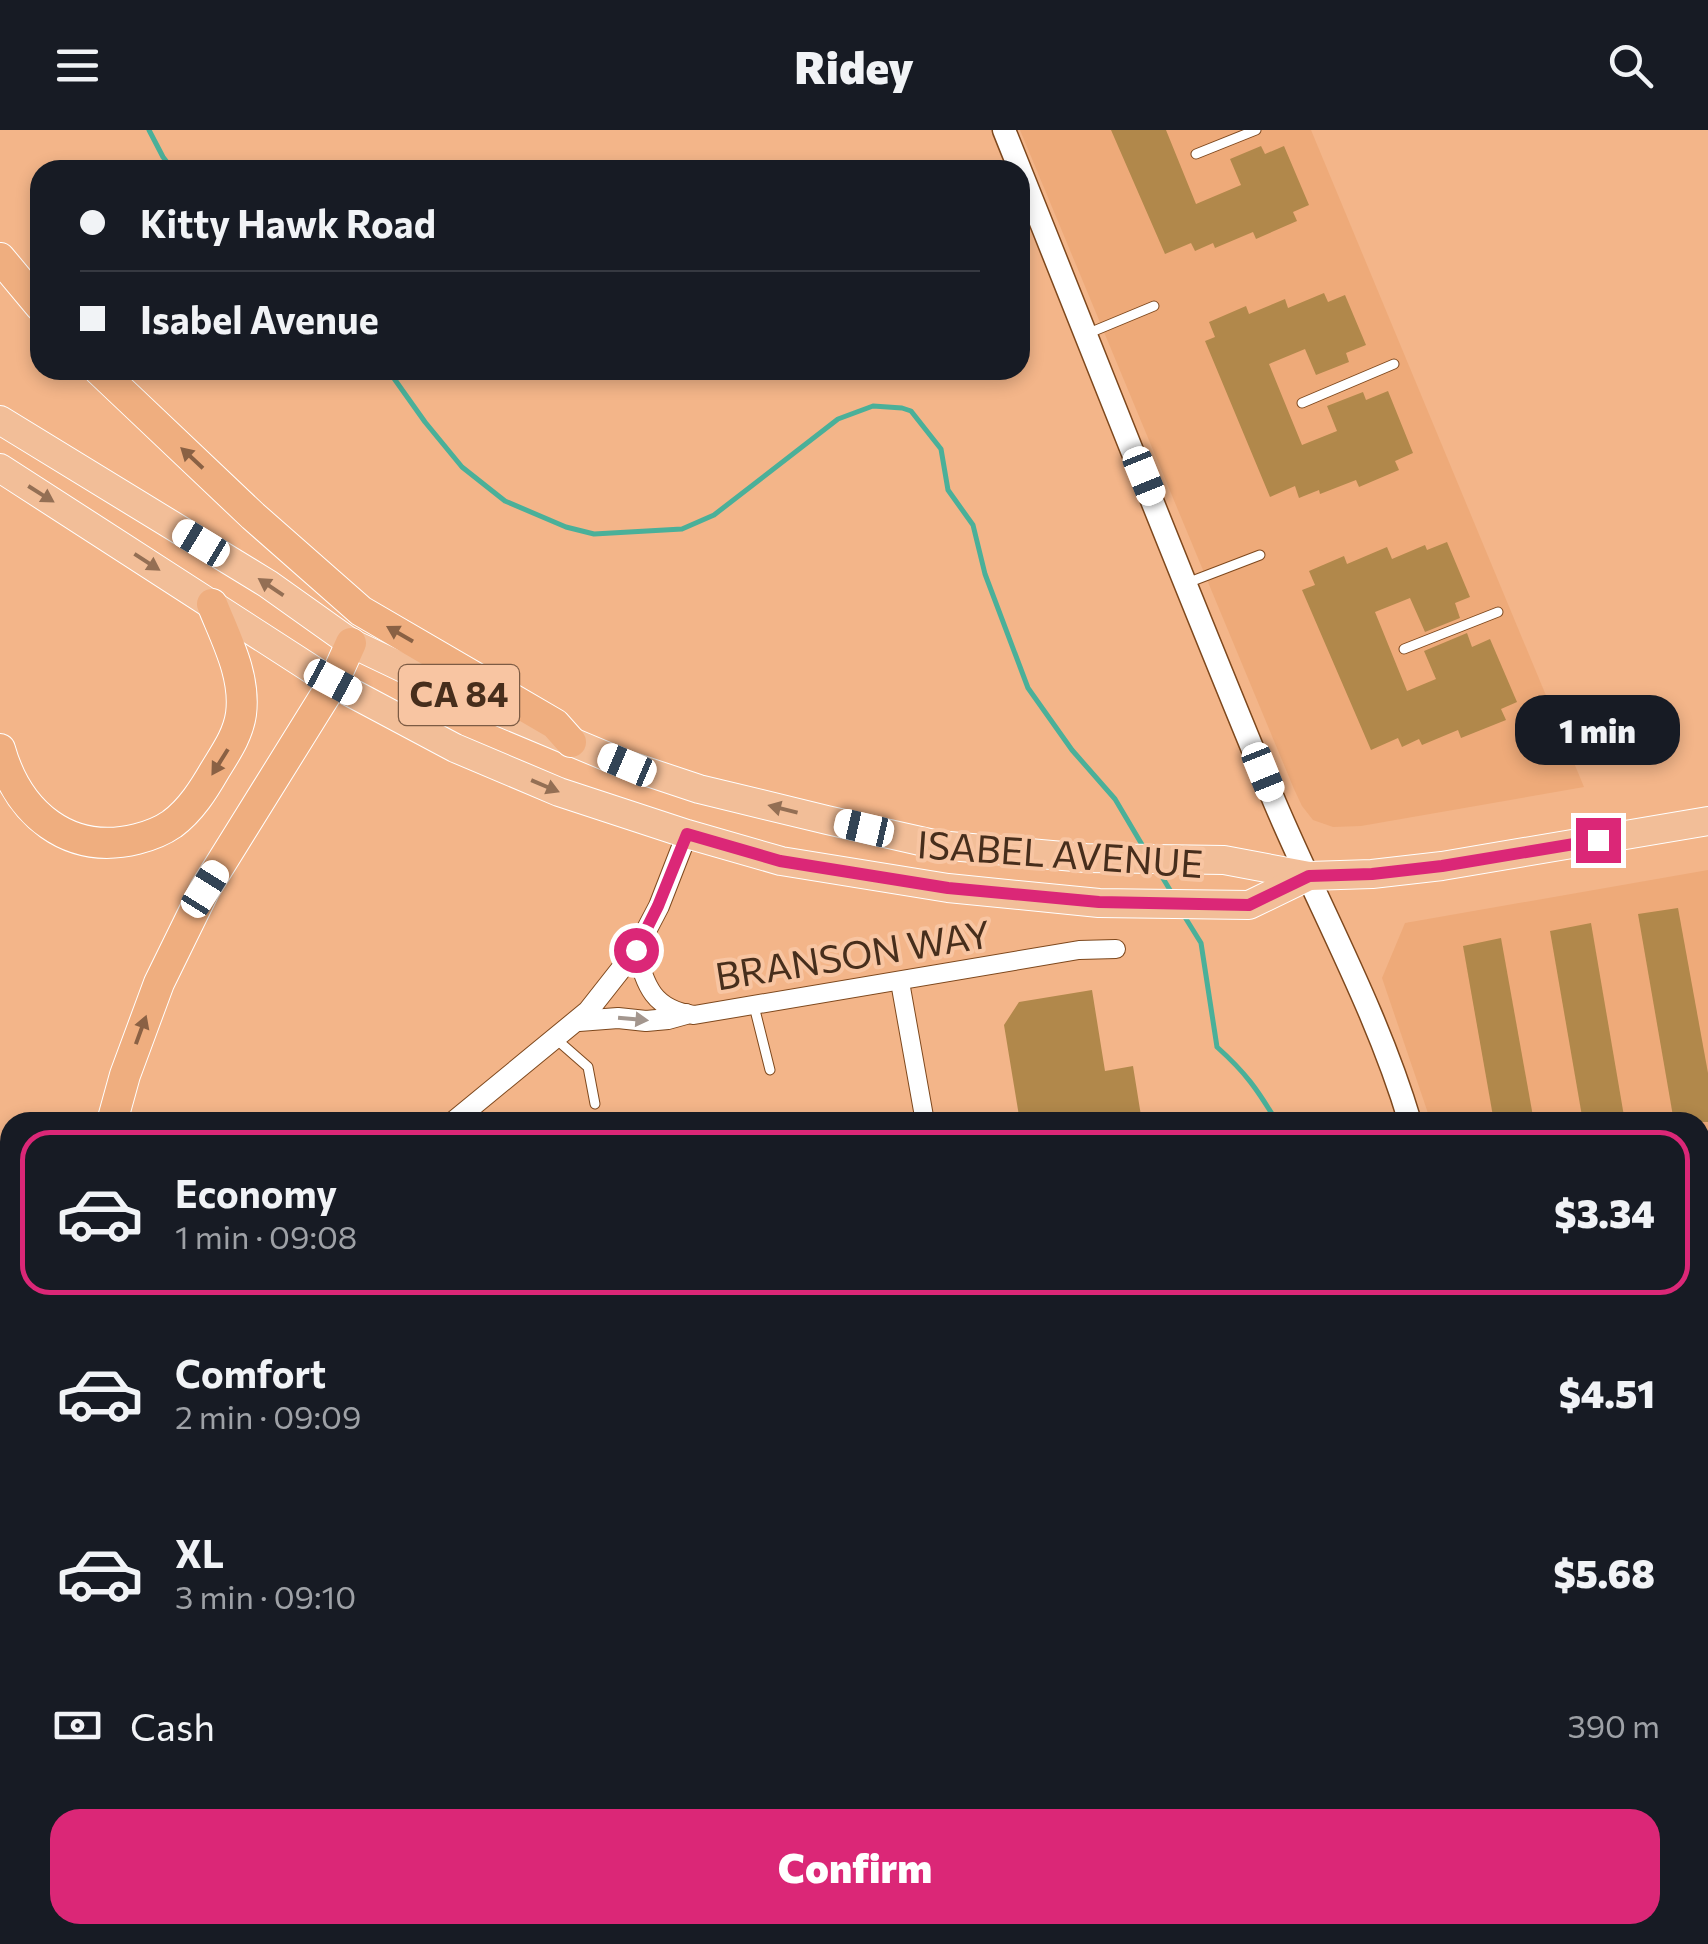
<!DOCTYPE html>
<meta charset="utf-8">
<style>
:root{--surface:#171b24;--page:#242831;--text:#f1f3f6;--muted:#9ea1a6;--line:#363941;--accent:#db2777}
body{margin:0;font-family:Commissioner,sans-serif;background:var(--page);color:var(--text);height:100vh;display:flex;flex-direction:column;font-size:38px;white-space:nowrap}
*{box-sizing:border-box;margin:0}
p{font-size:32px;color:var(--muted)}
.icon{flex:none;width:55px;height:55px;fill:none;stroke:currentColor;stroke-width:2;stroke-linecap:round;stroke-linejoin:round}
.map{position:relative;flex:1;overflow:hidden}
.drawer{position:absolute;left:0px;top:982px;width:1710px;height:832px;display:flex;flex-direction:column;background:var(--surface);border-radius:30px 30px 0 0;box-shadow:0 5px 15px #0003}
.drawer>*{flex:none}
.banner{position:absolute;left:30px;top:30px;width:1000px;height:220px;border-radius:30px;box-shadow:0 5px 15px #0003;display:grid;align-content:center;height:220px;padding:0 50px;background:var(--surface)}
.end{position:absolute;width:45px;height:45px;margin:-22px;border:12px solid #db2777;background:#fff;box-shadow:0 0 0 5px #fff}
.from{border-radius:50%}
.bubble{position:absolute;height:70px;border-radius:30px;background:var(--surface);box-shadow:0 5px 15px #0003;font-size:32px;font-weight:800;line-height:70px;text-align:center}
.car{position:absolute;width:30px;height:60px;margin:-30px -15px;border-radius:12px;box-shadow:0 0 8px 2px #0007;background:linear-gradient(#fff 24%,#345 0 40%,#fff 0 76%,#345 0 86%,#fff 0)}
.banner b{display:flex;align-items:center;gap:35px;height:95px;font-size:38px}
.banner b+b{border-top:2px solid var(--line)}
.banner i{width:25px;height:25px;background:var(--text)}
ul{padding:18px 0 0;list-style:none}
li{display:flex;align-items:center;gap:30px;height:165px;margin:0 20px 15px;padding:0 30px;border:5px solid transparent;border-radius:30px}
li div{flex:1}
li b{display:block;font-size:38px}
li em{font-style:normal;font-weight:800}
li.selected{border-color:var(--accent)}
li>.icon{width:90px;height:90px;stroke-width:1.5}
.pay{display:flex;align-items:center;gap:25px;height:110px;padding:0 50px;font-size:38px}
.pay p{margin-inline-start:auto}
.button{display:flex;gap:20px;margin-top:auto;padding:20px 50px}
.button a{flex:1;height:115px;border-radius:30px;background:var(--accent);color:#fff;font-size:40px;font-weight:800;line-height:115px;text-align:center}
header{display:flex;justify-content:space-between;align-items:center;height:130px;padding:0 50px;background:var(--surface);font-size:45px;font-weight:800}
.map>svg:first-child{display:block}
.built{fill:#eeaa79}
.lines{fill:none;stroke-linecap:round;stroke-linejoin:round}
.stream{stroke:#4ab099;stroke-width:5}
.building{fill:#b1884b}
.service-casing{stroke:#7e481d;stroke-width:11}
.minor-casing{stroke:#7e481d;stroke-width:20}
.tertiary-casing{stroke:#7e481d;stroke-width:22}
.secondary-casing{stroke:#7e481d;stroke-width:25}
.trunk-casing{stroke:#fff;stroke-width:30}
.motorway-casing{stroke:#fff;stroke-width:32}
.service{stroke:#fff;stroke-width:9}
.minor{stroke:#fff;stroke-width:18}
.tertiary{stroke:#fff;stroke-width:20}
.secondary{stroke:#fff;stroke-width:22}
.trunk{stroke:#f2be98;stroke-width:28}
.motorway{stroke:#efae7f;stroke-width:30}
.oneway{fill:#8a6144}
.oneway2{fill:#946f54}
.oneway3{fill:#a3968e}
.route{stroke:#db2777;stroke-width:12}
.labels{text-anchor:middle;stroke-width:8;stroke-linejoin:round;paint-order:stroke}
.shield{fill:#f8c5a2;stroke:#7c5b44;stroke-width:2.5}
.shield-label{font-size:35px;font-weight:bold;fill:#472e1c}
.street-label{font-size:38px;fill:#472e1c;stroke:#f8c5a2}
</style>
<header><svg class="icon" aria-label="menu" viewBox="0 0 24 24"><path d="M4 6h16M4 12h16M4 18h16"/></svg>Ridey<svg class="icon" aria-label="search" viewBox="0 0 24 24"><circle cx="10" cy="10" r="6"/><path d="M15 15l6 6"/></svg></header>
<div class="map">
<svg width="1708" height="1814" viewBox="0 0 1708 1814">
<rect width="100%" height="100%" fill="#f3b589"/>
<!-- built -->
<g class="built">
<path d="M 1020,0 L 1311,0 L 1584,657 L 1361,696 L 1333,697 L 1313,690 L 1302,676 L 1294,659 Z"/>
<path d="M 1708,740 L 1708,1814 L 1573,1814 L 1571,1805 L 1700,1805 L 1700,992 L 1431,992 L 1382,848 L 1405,793 Z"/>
</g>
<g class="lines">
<!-- stream -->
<g class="stream">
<path d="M 149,0 L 163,27 L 173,40"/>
<path d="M 388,240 L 425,292 L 462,337 L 505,371 L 566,397 L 594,404 L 682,399 L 714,385 L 838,289 L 873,276 L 902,278 L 911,281 L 941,319 L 948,360 L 973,395 L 985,444 L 1028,558 L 1072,620 L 1115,669 L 1144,718"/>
<path d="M 1158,740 L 1173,765"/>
<path d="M 1183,784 L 1201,813 L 1217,917 C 1246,943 1257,959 1277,992"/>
<path d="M 500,1805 L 511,1814"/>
<path d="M 1468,1805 L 1471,1814"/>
<path d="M 838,1814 L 890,1805"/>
</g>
</g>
<!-- building -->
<g class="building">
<path d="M 1111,0 L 1166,0 L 1196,74 L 1241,55 L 1230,29 L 1261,16 L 1265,24 L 1284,16 L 1309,75 L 1293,82 L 1297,91 L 1256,109 L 1253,102 L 1215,118 L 1213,113 L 1195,121 L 1191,113 L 1165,124 Z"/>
<path d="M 1324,163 L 1328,172 L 1345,165 L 1366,215 L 1346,223 L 1349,232 L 1316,245 L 1305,219 L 1269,234 L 1302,315 L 1337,301 L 1327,276 L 1363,262 L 1366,270 L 1388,261 L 1413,323 L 1395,331 L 1399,340 L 1359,357 L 1356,350 L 1320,364 L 1319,360 L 1299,368 L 1295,356 L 1270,367 L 1205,211 L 1215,207 L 1209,192 L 1246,176 L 1249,184 L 1285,169 L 1288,178 Z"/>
<path d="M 1447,412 L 1470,467 L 1455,473 L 1460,488 L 1425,502 L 1410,468 L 1375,482 L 1407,561 L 1436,549 L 1424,521 L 1467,503 L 1472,517 L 1490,509 L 1517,572 L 1501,579 L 1506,590 L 1461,608 L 1458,600 L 1422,615 L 1419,609 L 1402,617 L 1398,608 L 1371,620 L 1302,460 L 1315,455 L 1309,441 L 1344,426 L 1347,434 L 1387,417 L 1392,429 L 1425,415 L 1427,420 Z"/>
<path d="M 1678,778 L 1708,943 L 1708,992 L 1674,992 L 1638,784 Z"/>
<path d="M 1591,793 L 1625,992 L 1583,992 L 1550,801 Z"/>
<path d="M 1501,808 L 1534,992 L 1494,992 L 1463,816 Z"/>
<path d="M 1092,860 L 1105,941 L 1133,936 L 1142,992 L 1020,992 L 1004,895 L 1019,872 Z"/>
</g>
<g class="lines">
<defs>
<g id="service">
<path d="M 1196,24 L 1256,0"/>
<path d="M 1089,203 L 1154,176"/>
<path d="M 1302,273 L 1394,234"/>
<path d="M 1187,453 L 1260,425"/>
<path d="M 1404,519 L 1498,482"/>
<path d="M 754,876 L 770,940"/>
<path d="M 556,909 L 588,937 L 595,974"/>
<path d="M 1707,1252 L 1708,1257"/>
<path d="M 1700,1352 L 1708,1350"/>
<path d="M 1700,1486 L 1708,1484"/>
<path d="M 1078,1814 L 1125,1806"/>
</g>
<g id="minor">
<path d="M 636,820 C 646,857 653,879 694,885 L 1079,820 L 1116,819"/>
<path d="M 900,852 L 925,992"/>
<path d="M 1067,1805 L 1068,1814"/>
</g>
<g id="tertiary">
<path d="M 579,891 L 618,888 L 646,891 L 668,889 L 686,884"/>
<path d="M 453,992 L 588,881 L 636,820 L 659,776 L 687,704"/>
<path d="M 215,1805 L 216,1814"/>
</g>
<g id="secondary">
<path d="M 1004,0 C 1094,224 1182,450 1275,673 C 1320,779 1377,881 1410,992"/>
<path d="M 1556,1805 L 1557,1814"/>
</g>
<g id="trunk">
<path d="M 0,290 L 268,454 L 351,513 L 460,565 L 627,635 L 699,659 L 827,690 L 938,715 L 1086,728 L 1224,730 L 1309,746 L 1372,744 L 1442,736 L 1708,691"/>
<path d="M 0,338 L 333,553 L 455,618 L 559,662 L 687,704 L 781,731 L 948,758 L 1099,773 L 1249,775 L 1309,746"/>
</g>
<g id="motorway">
<path d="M 0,128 L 40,176"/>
<path d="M 99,240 L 253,386 L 361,481 L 555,594 L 571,612"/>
<path d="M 0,619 C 18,683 68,726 137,709 C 149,706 162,701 172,694 C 191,680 204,659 215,640 C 226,622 238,605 241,584 C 246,546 226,509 212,474"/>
<path d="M 112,992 L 125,945 L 159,853 L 205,759 L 333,553 L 351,513"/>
<path d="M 0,1235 L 10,1293"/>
<path d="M 0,1703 L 10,1767"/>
<path d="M 16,1805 L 17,1814"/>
<path d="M 119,1814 L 121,1805"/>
</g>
</defs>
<!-- service casing -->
<use href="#service" class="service-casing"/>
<!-- minor casing -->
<use href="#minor" class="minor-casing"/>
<!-- tertiary casing -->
<use href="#tertiary" class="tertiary-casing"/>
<!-- secondary casing -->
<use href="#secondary" class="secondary-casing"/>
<!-- trunk casing -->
<use href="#trunk" class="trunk-casing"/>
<!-- motorway casing -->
<use href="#motorway" class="motorway-casing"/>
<!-- service -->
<use href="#service" class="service"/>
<!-- minor -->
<use href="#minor" class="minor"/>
<!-- tertiary -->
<use href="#tertiary" class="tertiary"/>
<!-- secondary -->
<use href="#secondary" class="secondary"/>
<!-- trunk -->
<use href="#trunk" class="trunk"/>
<!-- motorway -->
<use href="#motorway" class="motorway"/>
</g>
<!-- one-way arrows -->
<defs><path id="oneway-solid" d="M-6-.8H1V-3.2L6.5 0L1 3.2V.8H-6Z" transform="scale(2.5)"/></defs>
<g class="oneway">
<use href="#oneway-solid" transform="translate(192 328) rotate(-137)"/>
<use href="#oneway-solid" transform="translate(400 504) rotate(-150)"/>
<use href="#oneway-solid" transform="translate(220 632) rotate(122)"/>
<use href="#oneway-solid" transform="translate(141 900) rotate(-70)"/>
</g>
<g class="oneway2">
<use href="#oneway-solid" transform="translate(41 364) rotate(32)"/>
<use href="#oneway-solid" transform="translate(147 432) rotate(33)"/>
<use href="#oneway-solid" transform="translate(271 457) rotate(-146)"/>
<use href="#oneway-solid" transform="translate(545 656) rotate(23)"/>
<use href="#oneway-solid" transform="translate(783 679) rotate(-166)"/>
</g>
<use class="oneway3" href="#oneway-solid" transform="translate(633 889) rotate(5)"/>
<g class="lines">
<!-- route -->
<path class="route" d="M 636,820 L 658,776 L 687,704 L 780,731 L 948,758 L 1099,772 L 1249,775 L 1309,746 L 1372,744 L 1442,736 L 1598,710"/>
</g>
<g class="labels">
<!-- shield labels -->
<rect class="shield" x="399" y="535" width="120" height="60" rx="8"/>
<g class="shield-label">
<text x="459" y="577">CA 84</text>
</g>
<!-- street labels -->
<g class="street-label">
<text transform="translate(1060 725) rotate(4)" y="13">ISABEL AVENUE</text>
<text transform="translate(853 826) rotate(-9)" y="13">BRANSON WAY</text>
</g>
</g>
</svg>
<i class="end from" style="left:636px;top:820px"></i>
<i class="end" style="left:1598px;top:710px"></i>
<div class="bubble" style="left:1515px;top:565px;width:165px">1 min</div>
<i class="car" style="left:1144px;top:346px;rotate:158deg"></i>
<i class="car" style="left:201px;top:413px;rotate:301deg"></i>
<i class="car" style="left:333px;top:552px;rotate:118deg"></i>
<i class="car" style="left:627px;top:635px;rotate:293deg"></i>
<i class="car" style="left:1263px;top:642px;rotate:158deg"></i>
<i class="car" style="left:864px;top:698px;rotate:283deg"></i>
<i class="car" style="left:205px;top:759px;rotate:32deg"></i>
<div class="banner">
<b><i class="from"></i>Kitty Hawk Road</b>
<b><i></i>Isabel Avenue</b>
</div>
<section class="drawer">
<ul>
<li class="selected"><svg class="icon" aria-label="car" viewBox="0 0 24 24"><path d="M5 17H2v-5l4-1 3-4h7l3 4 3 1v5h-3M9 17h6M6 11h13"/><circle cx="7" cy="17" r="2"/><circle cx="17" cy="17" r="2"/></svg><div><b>Economy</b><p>1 min · 09:08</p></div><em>$3.34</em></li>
<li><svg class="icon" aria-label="car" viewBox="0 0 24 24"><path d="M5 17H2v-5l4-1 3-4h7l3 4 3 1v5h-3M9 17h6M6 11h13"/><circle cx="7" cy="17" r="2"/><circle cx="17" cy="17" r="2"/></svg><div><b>Comfort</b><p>2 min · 09:09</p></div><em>$4.51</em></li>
<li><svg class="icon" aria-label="car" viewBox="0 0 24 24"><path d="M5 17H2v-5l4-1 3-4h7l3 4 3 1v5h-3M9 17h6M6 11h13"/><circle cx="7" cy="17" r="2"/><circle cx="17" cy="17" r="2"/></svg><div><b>XL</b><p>3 min · 09:10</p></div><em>$5.68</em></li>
</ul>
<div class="pay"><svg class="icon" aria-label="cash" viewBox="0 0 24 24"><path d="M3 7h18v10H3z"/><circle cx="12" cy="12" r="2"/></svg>Cash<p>390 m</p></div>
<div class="button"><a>Confirm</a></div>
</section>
</div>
